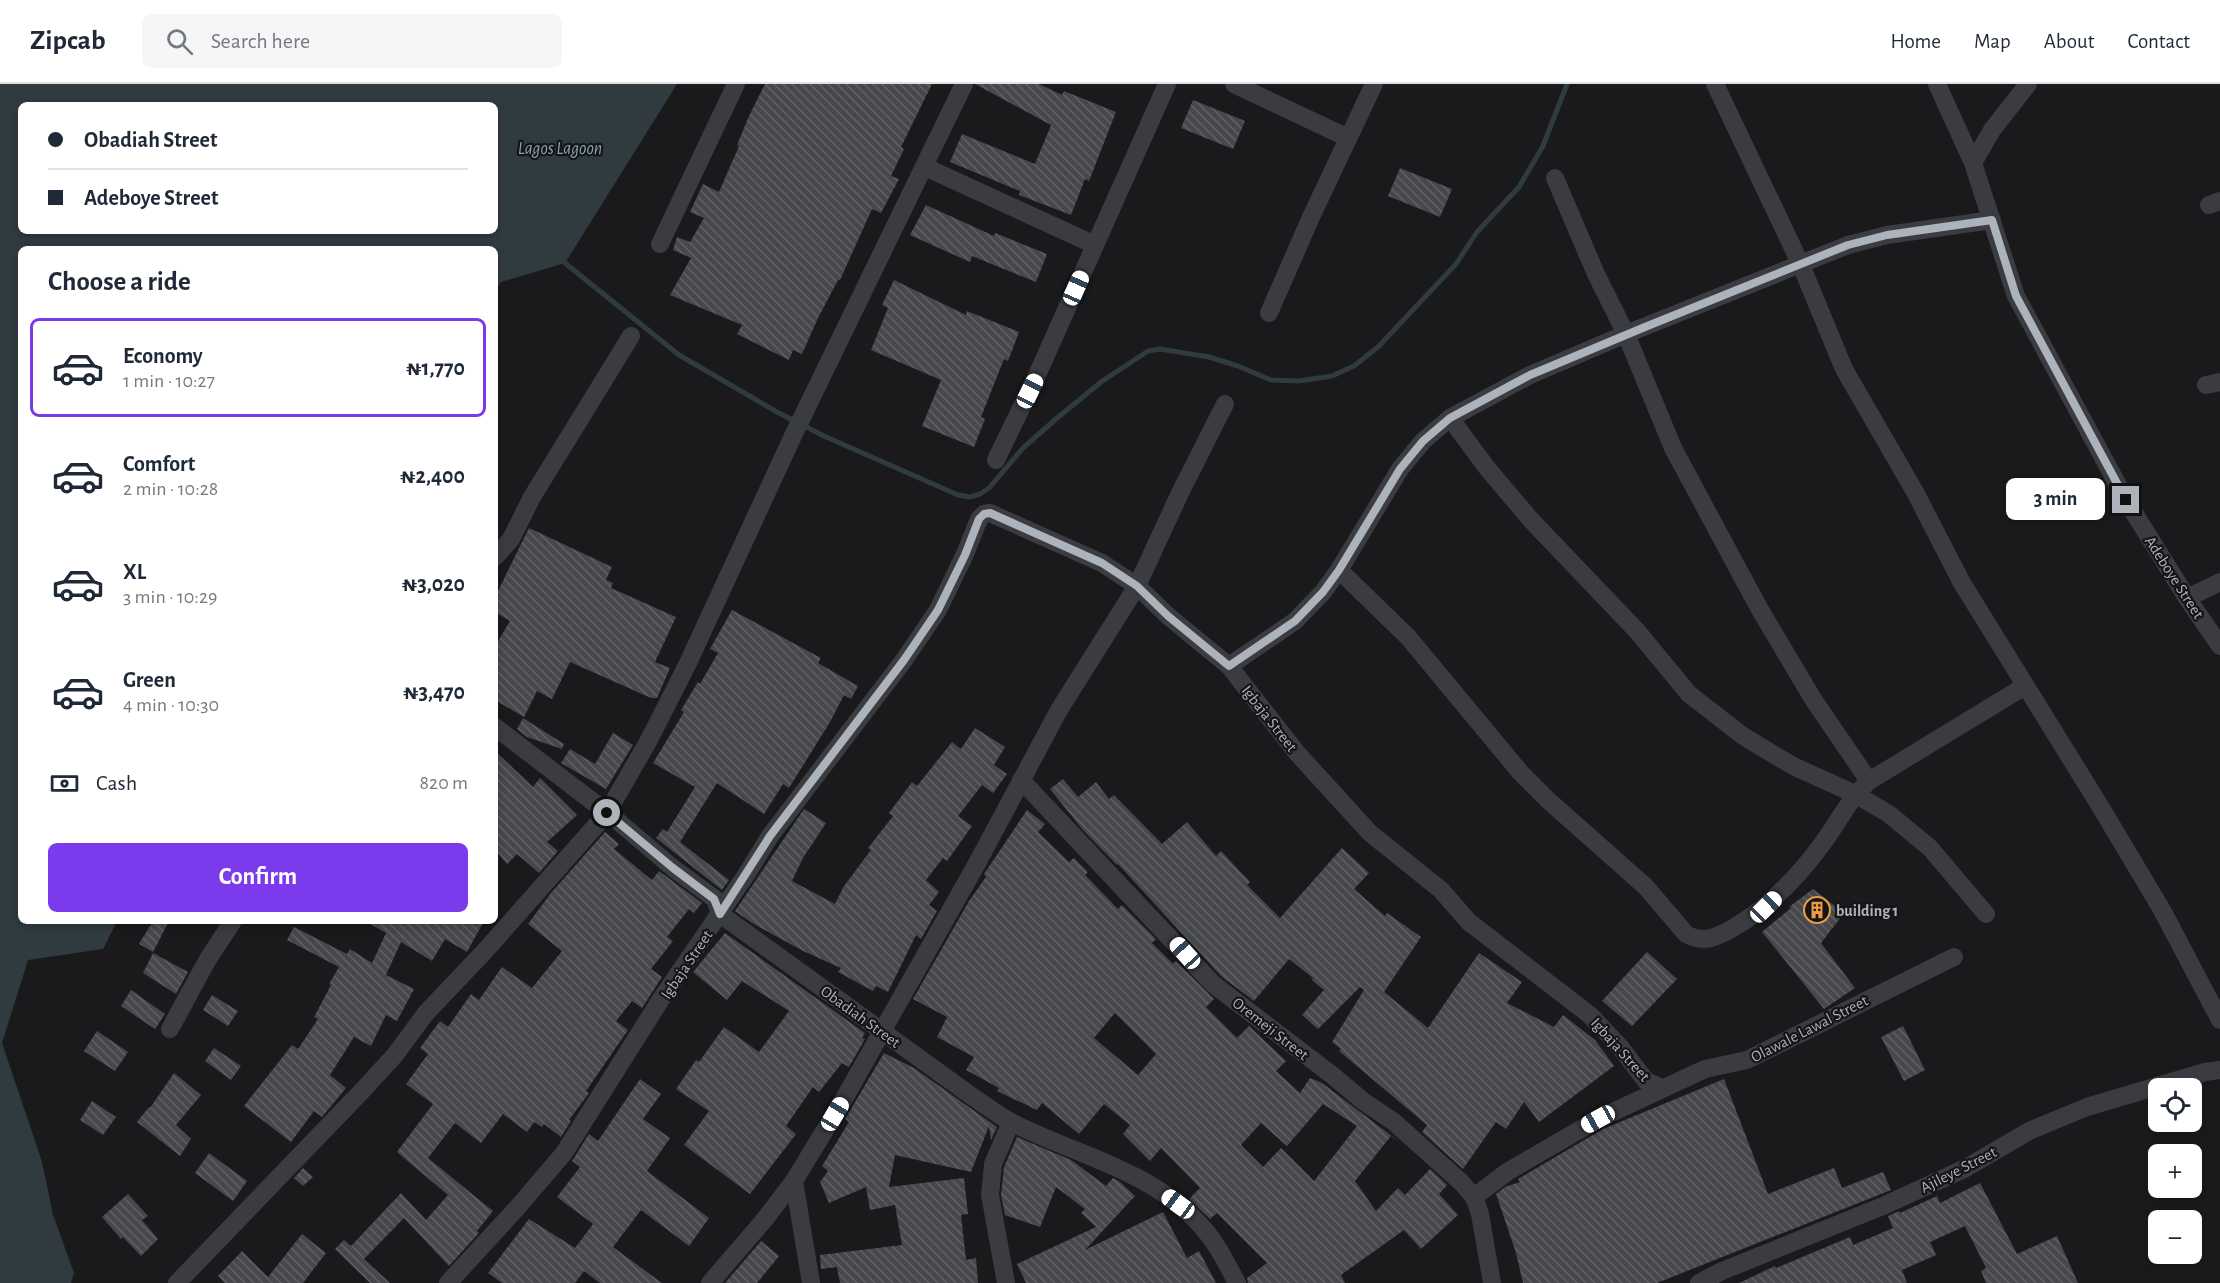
<!DOCTYPE html>
<meta charset="utf-8">
<style>
:root{--surface:#fff;--page:#f6f6f7;--text:#1f2937;--muted:#747a83;--line:#e0e1e3;--accent:#7c3aed}
body{margin:0;font-family:"Alegreya Sans",sans-serif;background:var(--page);color:var(--text);height:100vh;display:flex;flex-direction:column;font-size:22px;white-space:nowrap}
*{box-sizing:border-box;margin:0}
p{font-size:20px;color:var(--muted)}
.icon{flex:none;width:33px;height:33px;fill:none;stroke:currentColor;stroke-width:2;stroke-linecap:round;stroke-linejoin:round}
.map{position:relative;flex:1;overflow:hidden}
.drawer{position:absolute;left:18px;top:162px;width:480px;height:678px;display:flex;flex-direction:column;background:var(--surface);border-radius:9px;box-shadow:0 3px 9px #0003}
.drawer>*{flex:none}
.top-card{position:absolute;left:18px;top:18px;width:480px;height:132px;border-radius:9px;box-shadow:0 3px 9px #0003;display:grid;align-content:center;height:132px;padding:0 30px;background:var(--surface)}
.controls{position:absolute;left:2148px;top:994px;display:grid;gap:12px}
.controls a{display:grid;place-items:center;width:54px;height:54px;border-radius:9px;background:var(--surface);box-shadow:0 3px 9px #0003;font-size:30px}
.end{position:absolute;width:27px;height:27px;margin:-14px;border:8px solid #adb3bb;background:#111;box-shadow:0 0 0 3px #111}
.from{border-radius:50%}
.bubble{position:absolute;height:42px;border-radius:9px;background:var(--surface);box-shadow:0 3px 9px #0003;font-size:20px;font-weight:700;line-height:42px;text-align:center}
.car{position:absolute;width:18px;height:36px;margin:-18px -9px;border-radius:8px;box-shadow:0 0 4px 2px #0007;background:linear-gradient(#fff 24%,#345 0 40%,#fff 0 76%,#345 0 86%,#fff 0)}
.top-card b{display:flex;align-items:center;gap:21px;height:57px;font-size:22px}
.top-card b+b{border-top:2px solid var(--line)}
.top-card i{width:15px;height:15px;background:var(--text)}
ul{padding:0;list-style:none}
li{display:flex;align-items:center;gap:18px;height:99px;margin:0 12px 9px;padding:0 18px;border:3px solid transparent;border-radius:9px}
li div{flex:1}
li b{display:block;font-size:22px}
li em{font-style:normal;font-weight:700}
li.on{border-color:var(--accent)}
li>.icon{width:54px;height:54px;stroke-width:1.5}
h2{padding:0 30px;font-size:27px;line-height:72px}
.pay{display:flex;align-items:center;gap:15px;height:66px;padding:0 30px;font-size:22px}
.pay p{margin-inline-start:auto}
.button{display:flex;gap:12px;margin-top:auto;padding:12px 30px}
.button a{flex:1;height:69px;border-radius:9px;background:var(--accent);color:#fff;font-size:24px;font-weight:700;line-height:69px;text-align:center}
header{display:flex;align-items:center;gap:36px;box-sizing:border-box;height:84px;padding:0 30px;background:var(--surface);border-bottom:2px solid var(--line)}
header strong{font-size:28px}
nav{display:flex;gap:33px;margin-inline-start:auto;font-size:21px}
.search{width:420px;height:54px;background:var(--page);display:flex;align-items:center;gap:15px;box-sizing:border-box;padding:0 21px;border-radius:9px;color:var(--muted);font-size:22px}
.map>svg:first-child{display:block}
.water{fill:#303b40;fill-rule:evenodd}
.lines{fill:none;stroke-linecap:round;stroke-linejoin:round}
.stream{stroke:#303b40;stroke-width:5}
.building{fill:url(#building-back-hatch);fill-rule:evenodd}
.minor{stroke:#3b3c41;stroke-width:18}
.route{stroke:#adb3bb;stroke-width:8}
.labels{text-anchor:middle;stroke-width:4.5;stroke-linejoin:round;paint-order:stroke}
.street-label{font-size:16px;fill:#adb3bb;stroke:#151517}
.poi-label{font-size:16px;font-weight:bold;fill:#adb3bb;stroke:#151517;text-anchor:start}
.water-label{font-size:18px;font-style:italic;fill:#85a4b4;stroke:#151517}
</style>
<header>
<strong>Zipcab</strong>
<div class="search"><svg class="icon" aria-label="search" viewBox="0 0 24 24"><circle cx="10" cy="10" r="6"/><path d="M15 15l6 6"/></svg>Search here</div>
<nav><a>Home</a><a>Map</a><a>About</a><a>Contact</a></nav>
</header>
<div class="map">
<svg width="2220" height="1199" viewBox="0 0 2220 1199">
<defs>
<pattern id="building-back-hatch" width="6" height="6" patternUnits="userSpaceOnUse" patternTransform="scale(1.5)"><rect width="6" height="6" fill="#47484c"/><path d="M-1 5l2 2M0 0l6 6M5-1l2 2" fill="none" stroke="#5f6064"/></pattern>
</defs>
<rect width="100%" height="100%" fill="#1a1a1c"/>
<!-- water -->
<path class="water" d="M 0,0 L 677,0 L 565,179 L 501,198 L 495,206 L 495,165 L 21,165 L 21,837 L 117,837 L 103,865 L 28,876 L 2,959 L 42,1078 L 53,1131 L 74,1189 L 71,1199 L 0,1199 ZM 21,21 L 495,21 L 495,147 L 21,147 Z"/>
<g class="lines">
<!-- stream -->
<path class="stream" d="M 565,179 L 679,271 L 777,328 L 824,352 L 958,411 L 970,413 L 980,410 L 989,404 L 1023,364 L 1056,335 L 1101,298 L 1148,267 L 1160,265 L 1209,273 L 1238,282 L 1271,296 L 1299,297 L 1332,292 L 1354,282 L 1378,263 L 1456,180 L 1477,148 L 1519,103 L 1543,62 L 1567,0"/>
</g>
<!-- building -->
<g class="building">
<path d="M 765,0 L 932,0 L 901,63 L 904,65 L 891,92 L 899,95 L 881,129 L 872,125 L 840,196 L 838,196 L 818,234 L 802,270 L 793,266 L 789,276 L 737,250 L 742,241 L 670,211 L 691,174 L 673,166 L 677,153 L 690,158 L 704,134 L 690,128 L 703,100 L 719,108 L 739,62 L 737,61 L 749,32 Z"/>
<path d="M 975,0 L 1039,0 L 1062,11 L 1064,7 L 1116,28 L 1089,97 L 1085,95 L 1071,131 L 1019,111 L 1020,107 L 950,78 L 962,50 L 1035,80 L 1051,41 Z"/>
<path d="M 1193,16 L 1245,37 L 1233,65 L 1181,44 Z"/>
<path d="M 1400,84 L 1452,105 L 1440,133 L 1388,112 Z"/>
<path d="M 926,121 L 994,152 L 995,149 L 1047,170 L 1036,198 L 972,172 L 970,178 L 910,151 Z"/>
<path d="M 894,196 L 966,231 L 967,227 L 1019,248 L 1008,277 L 1004,275 L 981,333 L 985,335 L 974,363 L 922,342 L 941,296 L 871,266 L 888,224 L 882,221 Z"/>
<path d="M 529,444 L 612,483 L 606,496 L 613,499 L 611,504 L 676,533 L 655,578 L 670,584 L 657,614 L 651,614 L 570,578 L 552,615 L 537,607 L 524,633 L 495,616 L 495,562 L 510,537 L 495,528 L 495,513 Z"/>
<path d="M 732,526 L 821,574 L 818,579 L 858,602 L 851,615 L 844,611 L 830,638 L 789,704 L 783,700 L 764,730 L 717,699 L 680,758 L 729,796 L 722,806 L 656,754 L 663,745 L 667,748 L 695,703 L 653,679 L 684,628 L 681,626 L 698,598 L 700,600 L 718,569 L 710,565 Z"/>
<path d="M 523,634 L 564,660 L 562,665 L 527,653 L 517,645 Z"/>
<path d="M 975,644 L 1005,663 L 994,681 L 1007,690 L 993,709 L 982,701 L 958,732 L 972,742 L 947,777 L 943,774 L 926,796 L 939,808 L 929,821 L 937,827 L 921,855 L 916,851 L 888,908 L 876,902 L 873,907 L 838,888 L 841,884 L 803,867 L 752,839 L 735,827 L 804,725 L 826,739 L 803,774 L 792,797 L 835,820 L 844,802 L 871,766 L 868,764 L 893,732 L 889,729 L 912,698 L 917,702 L 952,658 L 961,665 Z"/>
<path d="M 613,649 L 633,661 L 606,705 L 561,679 L 570,665 L 595,680 Z"/>
<path d="M 495,667 L 533,703 L 540,694 L 577,731 L 547,758 L 558,767 L 539,789 L 517,770 L 507,780 L 495,766 Z"/>
<path d="M 1063,695 L 1078,713 L 1096,698 L 1109,715 L 1114,711 L 1162,760 L 1187,738 L 1216,772 L 1221,767 L 1250,798 L 1247,801 L 1280,834 L 1342,764 L 1369,789 L 1354,805 L 1385,832 L 1387,829 L 1421,853 L 1384,908 L 1428,944 L 1479,869 L 1522,898 L 1507,919 L 1554,943 L 1563,931 L 1595,956 L 1614,982 L 1539,1038 L 1524,1018 L 1506,1045 L 1496,1038 L 1463,1085 L 1422,1048 L 1427,1041 L 1339,967 L 1341,965 L 1332,958 L 1364,906 L 1360,903 L 1318,945 L 1302,931 L 1324,906 L 1312,896 L 1313,894 L 1289,875 L 1254,917 L 1221,892 L 1118,780 L 1117,781 L 1083,746 L 1050,705 Z"/>
<path d="M 1027,726 L 1045,740 L 1038,748 L 1069,778 L 1074,774 L 1088,788 L 1085,791 L 1118,825 L 1122,821 L 1156,855 L 1152,859 L 1173,880 L 1176,877 L 1214,915 L 1206,923 L 1237,954 L 1249,942 L 1286,977 L 1276,987 L 1300,1009 L 1310,994 L 1322,999 L 1401,1059 L 1391,1052 L 1355,1097 L 1376,1127 L 1398,1104 L 1405,1111 L 1430,1085 L 1447,1101 L 1439,1110 L 1458,1131 L 1421,1165 L 1404,1146 L 1341,1191 L 1345,1199 L 1248,1199 L 1247,1194 L 1267,1179 L 1217,1129 L 1210,1135 L 1189,1115 L 1200,1104 L 1161,1064 L 1150,1077 L 1123,1050 L 1130,1041 L 1104,1020 L 1079,1050 L 1042,1019 L 1037,1026 L 997,1007 L 999,1004 L 966,986 L 974,973 L 937,953 L 947,933 L 913,915 L 969,817 L 986,793 L 984,790 ZM 1115,929 L 1156,970 L 1138,991 L 1094,954 ZM 1323,1020 L 1357,1042 L 1314,1097 L 1281,1064 L 1263,1083 L 1241,1061 L 1261,1039 L 1287,1062 Z"/>
<path d="M 605,748 L 619,760 L 614,765 L 652,796 L 659,787 L 702,819 L 694,829 L 689,825 L 667,853 L 673,857 L 651,885 L 662,893 L 642,924 L 632,917 L 616,937 L 628,946 L 586,1007 L 589,1009 L 569,1036 L 571,1037 L 561,1053 L 544,1040 L 542,1043 L 534,1038 L 527,1048 L 503,1030 L 481,1059 L 455,1039 L 428,1074 L 493,1127 L 477,1147 L 479,1149 L 449,1182 L 404,1134 L 364,1175 L 390,1199 L 370,1199 L 335,1165 L 344,1156 L 351,1162 L 401,1109 L 426,1136 L 448,1111 L 397,1068 L 433,1020 L 406,1000 L 428,970 L 420,964 L 440,937 L 448,943 L 471,910 L 479,916 L 502,883 L 532,904 L 562,867 L 528,840 L 551,809 Z"/>
<path d="M 1813,805 L 1844,829 L 1821,859 L 1855,904 L 1824,925 L 1762,848 L 1791,824 L 1789,823 Z"/>
<path d="M 153,837 L 169,837 L 153,868 L 139,860 Z"/>
<path d="M 365,837 L 484,837 L 467,868 L 445,855 L 432,877 L 401,858 L 386,891 L 414,905 L 397,937 L 386,931 L 371,962 L 354,953 L 330,991 L 346,1004 L 322,1033 L 314,1027 L 291,1058 L 244,1022 L 292,961 L 298,965 L 318,935 L 314,933 L 331,901 L 329,900 L 339,883 L 287,856 L 294,843 L 347,870 L 350,865 L 372,879 L 386,849 Z"/>
<path d="M 725,849 L 865,949 L 862,954 L 865,955 L 849,983 L 842,979 L 819,1008 L 813,1003 L 786,1042 L 796,1050 L 750,1110 L 684,1061 L 709,1027 L 676,1005 L 696,976 L 699,978 L 724,943 L 759,968 L 789,927 L 742,897 L 727,916 L 693,888 Z"/>
<path d="M 1647,868 L 1677,895 L 1632,942 L 1602,917 Z"/>
<path d="M 153,869 L 188,888 L 176,910 L 143,889 Z"/>
<path d="M 131,906 L 165,930 L 155,945 L 121,922 Z"/>
<path d="M 212,911 L 238,927 L 228,942 L 203,926 Z"/>
<path d="M 1903,942 L 1925,986 L 1904,997 L 1881,953 Z"/>
<path d="M 97,947 L 128,968 L 115,987 L 84,967 Z"/>
<path d="M 214,964 L 241,982 L 231,996 L 205,977 Z"/>
<path d="M 884,969 L 914,984 L 997,1043 L 991,1056 L 989,1042 L 971,1088 L 895,1071 L 889,1103 L 964,1094 L 968,1130 L 961,1131 L 966,1176 L 976,1174 L 978,1199 L 840,1199 L 837,1183 L 821,1185 L 820,1171 L 902,1161 L 895,1121 L 870,1126 L 866,1103 L 829,1119 L 820,1098 L 828,1087 L 822,1082 L 849,1038 L 845,1035 Z"/>
<path d="M 174,989 L 201,1011 L 176,1041 L 191,1055 L 180,1072 L 137,1038 L 149,1023 L 150,1024 Z"/>
<path d="M 640,995 L 661,1010 L 643,1035 L 670,1054 L 647,1087 L 709,1134 L 689,1162 L 641,1126 L 613,1163 L 662,1199 L 600,1199 L 584,1187 L 575,1199 L 502,1199 L 488,1189 L 529,1135 L 575,1164 L 593,1140 L 557,1113 L 580,1083 L 572,1077 L 589,1050 L 598,1057 Z"/>
<path d="M 1724,995 L 1768,1110 L 1834,1084 L 1842,1104 L 1883,1088 L 1891,1106 L 1657,1199 L 1523,1199 L 1516,1169 L 1496,1110 L 1505,1103 L 1520,1098 L 1518,1095 L 1603,1045 Z"/>
<path d="M 92,1017 L 116,1033 L 103,1051 L 80,1036 Z"/>
<path d="M 1017,1053 L 1071,1076 L 1106,1102 L 1113,1094 L 1120,1098 L 1135,1112 L 1085,1166 L 1163,1128 L 1187,1174 L 1199,1167 L 1216,1199 L 1026,1199 L 1017,1180 L 1096,1143 L 1081,1129 L 1085,1125 L 1056,1103 L 1040,1143 L 1005,1131 L 1001,1111 L 1004,1083 Z"/>
<path d="M 209,1069 L 247,1097 L 233,1117 L 195,1089 Z"/>
<path d="M 303,1084 L 313,1093 L 303,1102 L 294,1094 Z"/>
<path d="M 1980,1099 L 2017,1170 L 2057,1152 L 2078,1199 L 1986,1199 L 1981,1187 L 1986,1184 L 1965,1142 L 1930,1158 L 1936,1171 L 1902,1186 L 1907,1199 L 1739,1199 L 1775,1182 L 1776,1184 L 1850,1153 L 1853,1161 L 1893,1144 L 1888,1132 L 1899,1127 L 1900,1129 L 1937,1112 L 1940,1119 Z"/>
<path d="M 128,1110 L 148,1132 L 142,1136 L 158,1155 L 141,1172 L 123,1153 L 121,1155 L 102,1133 Z"/>
<path d="M 302,1150 L 326,1169 L 303,1199 L 225,1199 L 218,1192 L 242,1167 L 268,1193 Z"/>
<path d="M 761,1157 L 779,1172 L 757,1199 L 725,1199 Z"/>
</g>
<g class="lines">
<!-- minor -->
<g class="minor">
<path d="M 1234,0 L 1348,54"/>
<path d="M 1715,0 L 1801,181 L 1844,285 L 1915,408 L 1962,499 L 2100,722 L 2162,826 L 2220,936"/>
<path d="M 1937,0 L 1973,79 L 2016,212 L 2126,416 L 2187,514 L 2220,562"/>
<path d="M 1973,79 L 1992,46 L 2028,0"/>
<path d="M 925,83 L 1095,161"/>
<path d="M 1555,94 L 1596,190 L 1626,250 L 1673,364 L 1759,524 L 1813,615 L 1869,697"/>
<path d="M 2209,121 L 2220,117"/>
<path d="M 660,160 L 736,0"/>
<path d="M 1269,229 L 1311,133 L 1374,0"/>
<path d="M 2206,301 L 2220,298"/>
<path d="M 1450,334 L 1487,384 L 1531,436 L 1637,547 L 1689,610 L 1743,652 L 1793,682 L 1855,710 L 1889,730 L 1930,764 L 1986,830"/>
<path d="M 996,376 L 1038,289 L 1167,0"/>
<path d="M 495,473 L 511,455 L 532,413 L 631,252"/>
<path d="M 1339,486 L 1408,553 L 1520,688 L 1549,717 L 1646,803 L 1686,850 C 1704,860 1717,853 1733,844 C 1771,822 1800,791 1825,756 C 1840,735 1850,714 1869,697 L 2025,602"/>
<path d="M 2187,514 L 2220,498"/>
<path d="M 1229,582 L 1295,537 L 1323,508 L 1339,486 L 1400,385 L 1423,357 L 1450,334 L 1530,291 L 1626,250 L 1848,161 L 1887,151 L 1992,136"/>
<path d="M 495,643 L 613,733 L 673,784 L 715,815 L 720,830 L 973,1013 C 985,1021 998,1031 1011,1038 C 1077,1072 1153,1086 1203,1144 C 1217,1160 1227,1180 1237,1199"/>
<path d="M 1021,696 L 1213,900 L 1332,991 L 1363,1017 L 1394,1038 L 1462,1099 L 1474,1113 L 1480,1130 L 1492,1199"/>
<path d="M 170,945 L 208,875 L 233,837"/>
<path d="M 794,1097 L 811,1199"/>
<path d="M 1474,1113 L 1507,1088 L 1598,1035 L 1705,985 L 1747,976 L 1954,873"/>
<path d="M 177,1199 L 361,1008 L 395,971 L 426,929 L 484,868 L 607,729 L 649,656 L 688,579 L 792,354 L 964,0"/>
<path d="M 448,1199 L 517,1124 L 564,1069 L 663,912 L 746,791 L 770,752 L 904,576 L 938,526 L 965,470 L 979,435 L 984,430 L 990,429 L 1102,479 L 1137,502 L 1168,532 L 1229,582 L 1297,669 L 1370,749 L 1441,806 L 1469,838 L 1591,932 L 1621,964 L 1646,997 L 1662,1004"/>
<path d="M 710,1199 L 765,1135 L 794,1097 L 845,1013 L 975,783 L 1059,626 L 1137,502 L 1180,409 L 1225,320"/>
<path d="M 1006,1199 L 990,1111 L 993,1080 L 1011,1038"/>
<path d="M 1699,1199 L 1722,1187 L 1883,1122 L 1966,1084 L 2029,1047 L 2087,1023 L 2205,988 L 2220,986"/>
</g>
</g>
<g class="lines">
<!-- route -->
<path class="route" d="M 607,729 L 673,784 L 714,815 L 720,830 L 770,752 L 904,576 L 938,526 L 965,471 L 979,435 L 984,430 L 990,429 L 1102,479 L 1137,502 L 1168,532 L 1229,582 L 1295,537 L 1323,508 L 1339,486 L 1400,385 L 1423,357 L 1450,334 L 1530,291 L 1645,243 L 1848,161 L 1887,151 L 1992,136 L 2016,212 L 2126,416"/>
</g>
<!-- icons -->
<defs>
<symbol id="building-ring" viewBox="-11 -11 22 22"><circle r="9.5" fill="#151517" stroke="#eb9c42" stroke-width="1.5"/><path d="M-4-6H4V6H1V3H-1V6H-4ZM-2.5-4.3h1.7v1.8h-1.7ZM.8-4.3h1.7v1.8H.8ZM-2.5-1h1.7V.8h-1.7ZM.8-1h1.7V.8H.8Z" fill="#eb9c42"/></symbol>
</defs>
<g fill-rule="evenodd">
<use href="#building-ring" x="1802" y="811" width="30" height="30"/>
</g>
<g class="labels">
<!-- street labels -->
<g class="street-label">
<text transform="translate(2175 493) rotate(57)" y="6">Adeboye Street</text>
<text transform="translate(1270 634) rotate(52)" y="6">Igbaja Street</text>
<text transform="translate(686 880) rotate(-56)" y="6">Igbaja Street</text>
<text transform="translate(861 932) rotate(36)" y="6">Obadiah Street</text>
<text transform="translate(1271 944) rotate(38)" y="6">Oremeji Street</text>
<text transform="translate(1809 944) rotate(-27)" y="6">Olawale Lawal Street</text>
<text transform="translate(1621 965) rotate(48)" y="6">Igbaja Street</text>
<text transform="translate(1958 1085) rotate(-27)" y="6">Ajileye Street</text>
</g>
<!-- poi labels -->
<g class="poi-label">
<text x="1836" y="832">building 1</text>
</g>
<!-- water labels -->
<g class="water-label">
<text x="560" y="70">Lagos Lagoon</text>
</g>
</g>
</svg>
<div class="controls">
<a><svg class="icon" aria-label="locate" viewBox="0 0 24 24"><circle cx="12" cy="12" r="6"/><path d="M12 2v4M12 18v4M2 12h4M18 12h4"/></svg></a>
<a>+</a>
<a>−</a>
</div>
<i class="end from" style="left:607px;top:729px"></i>
<i class="end" style="left:2126px;top:416px"></i>
<div class="bubble" style="left:2006px;top:394px;width:99px">3 min</div>
<i class="car" style="left:1076px;top:204px;rotate:24deg"></i>
<i class="car" style="left:1030px;top:307px;rotate:26deg"></i>
<i class="car" style="left:1766px;top:823px;rotate:46deg"></i>
<i class="car" style="left:1185px;top:869px;rotate:318deg"></i>
<i class="car" style="left:835px;top:1030px;rotate:31deg"></i>
<i class="car" style="left:1598px;top:1035px;rotate:241deg"></i>
<i class="car" style="left:1178px;top:1120px;rotate:306deg"></i>
<div class="top-card">
<b><i class="from"></i>Obadiah Street</b>
<b><i></i>Adeboye Street</b>
</div>
<section class="drawer">
<h2>Choose a ride</h2>
<ul>
<li class="on"><svg class="icon" aria-label="car" viewBox="0 0 24 24"><path d="M5 17H2v-5l4-1 3-4h7l3 4 3 1v5h-3M9 17h6M6 11h13"/><circle cx="7" cy="17" r="2"/><circle cx="17" cy="17" r="2"/></svg><div><b>Economy</b><p>1 min · 10:27</p></div><em>₦1,770</em></li>
<li><svg class="icon" aria-label="car" viewBox="0 0 24 24"><path d="M5 17H2v-5l4-1 3-4h7l3 4 3 1v5h-3M9 17h6M6 11h13"/><circle cx="7" cy="17" r="2"/><circle cx="17" cy="17" r="2"/></svg><div><b>Comfort</b><p>2 min · 10:28</p></div><em>₦2,400</em></li>
<li><svg class="icon" aria-label="car" viewBox="0 0 24 24"><path d="M5 17H2v-5l4-1 3-4h7l3 4 3 1v5h-3M9 17h6M6 11h13"/><circle cx="7" cy="17" r="2"/><circle cx="17" cy="17" r="2"/></svg><div><b>XL</b><p>3 min · 10:29</p></div><em>₦3,020</em></li>
<li><svg class="icon" aria-label="car" viewBox="0 0 24 24"><path d="M5 17H2v-5l4-1 3-4h7l3 4 3 1v5h-3M9 17h6M6 11h13"/><circle cx="7" cy="17" r="2"/><circle cx="17" cy="17" r="2"/></svg><div><b>Green</b><p>4 min · 10:30</p></div><em>₦3,470</em></li>
</ul>
<div class="pay"><svg class="icon" aria-label="cash" viewBox="0 0 24 24"><path d="M3 7h18v10H3z"/><circle cx="12" cy="12" r="2"/></svg>Cash<p>820 m</p></div>
<div class="button"><a>Confirm</a></div>
</section>
</div>
